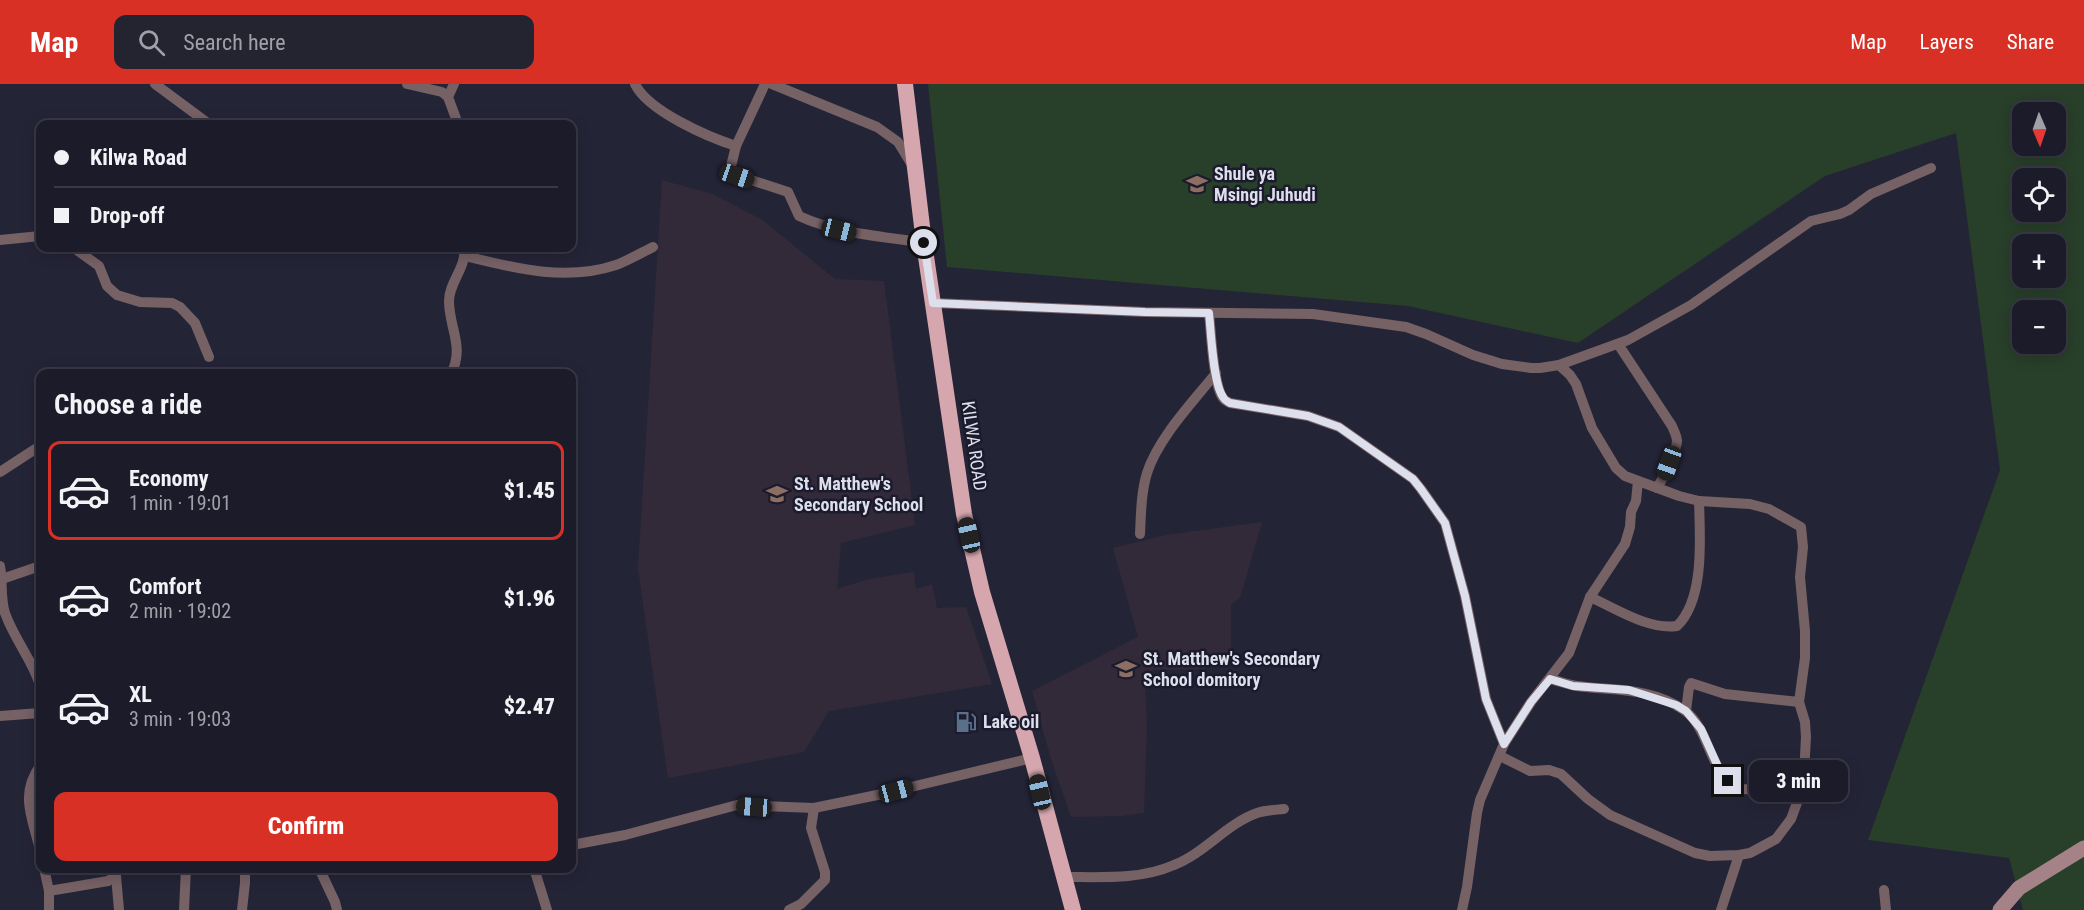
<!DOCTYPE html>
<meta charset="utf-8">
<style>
:root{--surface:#1b1b29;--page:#242431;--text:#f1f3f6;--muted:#a0a1a8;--line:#393946;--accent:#d93025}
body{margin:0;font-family:"Roboto Condensed",sans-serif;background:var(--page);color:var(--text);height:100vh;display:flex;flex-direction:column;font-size:22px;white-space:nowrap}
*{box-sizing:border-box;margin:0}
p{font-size:20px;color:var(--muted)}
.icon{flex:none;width:33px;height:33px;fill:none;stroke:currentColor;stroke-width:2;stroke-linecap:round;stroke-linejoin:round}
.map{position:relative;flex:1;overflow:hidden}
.side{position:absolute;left:36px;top:285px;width:540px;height:504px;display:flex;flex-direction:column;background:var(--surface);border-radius:12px;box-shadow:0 3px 15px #0003,0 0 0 2px var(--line)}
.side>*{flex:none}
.top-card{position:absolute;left:36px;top:36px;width:540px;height:132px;border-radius:12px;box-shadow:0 3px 15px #0003,0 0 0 2px var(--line);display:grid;align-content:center;height:132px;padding:0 18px;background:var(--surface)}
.needle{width:39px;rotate:178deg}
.fabs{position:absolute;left:2012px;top:18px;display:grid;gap:12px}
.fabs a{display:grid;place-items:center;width:54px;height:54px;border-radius:12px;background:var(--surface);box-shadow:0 3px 15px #0003,0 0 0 2px var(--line);font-size:30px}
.end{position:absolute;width:27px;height:27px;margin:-14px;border:8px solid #dedfec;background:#111;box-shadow:0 0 0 3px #111}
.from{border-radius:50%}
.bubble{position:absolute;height:42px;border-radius:12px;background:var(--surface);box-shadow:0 3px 15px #0003,0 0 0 2px var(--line);font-size:20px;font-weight:800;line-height:42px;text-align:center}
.car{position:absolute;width:18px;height:36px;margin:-18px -9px;border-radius:8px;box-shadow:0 0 4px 2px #0007;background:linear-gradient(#222 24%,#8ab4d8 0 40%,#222 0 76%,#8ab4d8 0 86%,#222 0)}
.top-card b{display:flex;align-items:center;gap:21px;height:57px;font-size:22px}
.top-card b+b{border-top:2px solid var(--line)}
.top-card i{width:15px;height:15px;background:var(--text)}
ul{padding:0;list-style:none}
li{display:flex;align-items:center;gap:18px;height:99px;margin:0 12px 9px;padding:0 6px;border:3px solid transparent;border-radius:12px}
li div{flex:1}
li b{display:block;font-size:22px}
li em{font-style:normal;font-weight:800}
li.selected{border-color:var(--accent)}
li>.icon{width:54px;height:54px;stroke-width:1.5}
h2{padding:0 18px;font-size:27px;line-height:72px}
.button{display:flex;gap:12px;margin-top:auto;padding:12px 18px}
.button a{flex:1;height:69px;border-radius:12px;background:var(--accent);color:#fff;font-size:24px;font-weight:800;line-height:69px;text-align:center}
header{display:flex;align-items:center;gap:36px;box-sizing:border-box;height:84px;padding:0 30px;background:var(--accent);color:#fff}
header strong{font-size:28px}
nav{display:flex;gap:33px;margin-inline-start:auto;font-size:21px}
.search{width:420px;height:54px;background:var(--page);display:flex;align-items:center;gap:15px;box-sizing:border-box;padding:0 21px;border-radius:12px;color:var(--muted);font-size:22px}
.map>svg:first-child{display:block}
.education{fill:#332a39}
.green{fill:#283f2a;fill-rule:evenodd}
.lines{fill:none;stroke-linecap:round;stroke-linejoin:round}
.minor{stroke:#766165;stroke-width:10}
.secondary{stroke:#a48288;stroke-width:15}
.trunk{stroke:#d6a6ae;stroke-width:16}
.route{stroke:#dedfec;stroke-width:8}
.labels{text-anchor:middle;stroke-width:5;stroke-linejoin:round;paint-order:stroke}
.poi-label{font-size:18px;font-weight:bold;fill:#dedfec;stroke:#1b1b2d;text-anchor:start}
.street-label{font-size:18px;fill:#dedfec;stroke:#1b1b2d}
</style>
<header>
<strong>Map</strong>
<div class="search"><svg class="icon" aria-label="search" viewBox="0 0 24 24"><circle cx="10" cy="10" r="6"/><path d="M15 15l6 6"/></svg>Search here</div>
<nav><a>Map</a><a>Layers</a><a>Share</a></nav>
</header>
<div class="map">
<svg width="2084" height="826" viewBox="0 0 2084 826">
<rect width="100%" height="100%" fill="#242437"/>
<!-- education -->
<g class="education">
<path d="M 662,96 L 712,110 L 761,135 L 835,195 L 884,197 L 915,441 L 841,459 L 837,505 L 869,495 L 914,488 L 916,505 L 932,500 L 937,524 L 966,523 L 992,600 L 829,627 L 804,668 L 668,694 L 638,484 Z"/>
<path d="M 1262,438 L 1240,514 L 1231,520 L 1231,569 L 1208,571 L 1206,585 L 1153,586 L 1152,593 L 1145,601 L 1147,641 L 1144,729 L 1121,732 L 1071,733 L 1051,675 L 1032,607 L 1138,553 L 1113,464 L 1166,451 Z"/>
</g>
<!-- green -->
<path class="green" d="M 928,0 L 2084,0 L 2084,826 L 2023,826 L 2009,774 L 1868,756 L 2000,386 L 1956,49 L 1825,92 L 1578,259 L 1408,222 L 947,183 ZM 2022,28 L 2055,28 L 2055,62 L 2022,62 ZM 2022,94 L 2055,94 L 2055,128 L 2022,128 ZM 2022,160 L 2055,160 L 2055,194 L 2022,194 ZM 2022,226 L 2055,226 L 2055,260 L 2022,260 Z"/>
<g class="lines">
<!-- minor -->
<g class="minor">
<path d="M 155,0 L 209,40"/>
<path d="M 407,0 L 442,8 L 448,13 L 458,40"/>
<path d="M 635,0 C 648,27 708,53 736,62"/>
<path d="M 765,0 L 736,62 L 730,86 L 733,90 L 788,108 L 799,132 C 838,150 882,152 924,159"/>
<path d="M 772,0 L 877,43 L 898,58 L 912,81"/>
<path d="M 448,13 L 454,0"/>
<path d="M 0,156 L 40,152"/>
<path d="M 74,164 L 99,182 L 107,202 L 117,211 L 140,218 L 172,219 L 180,223 L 195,239 L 209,273"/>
<path d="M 465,172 C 514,184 565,198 616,181 C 629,176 641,169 653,163"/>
<path d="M 933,219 L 1145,228 L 1313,230 L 1406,243 L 1426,250 L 1473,271 L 1502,280 L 1531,284 L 1540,284 L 1559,281 L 1628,256 L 1691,221 L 1811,137 L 1840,130 L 1849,126 L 1871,110 L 1931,84"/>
<path d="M 1209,229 C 1211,247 1213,301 1223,314 C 1225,317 1227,317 1230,319 L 1308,332 L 1339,343 L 1413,395 L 1421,405 L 1445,439 L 1465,512 L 1486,615 L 1504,660"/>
<path d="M 1618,260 L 1672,342 C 1674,347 1677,352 1677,357 C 1676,369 1664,393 1657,404"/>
<path d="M 451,290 C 465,263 449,244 449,217 C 449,198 467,183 464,164"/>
<path d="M 0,388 L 40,362"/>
<path d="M 1140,450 C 1141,430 1141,409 1147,389 C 1158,354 1193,318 1216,289"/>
<path d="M 0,482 C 3,497 0,514 5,529 C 14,555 32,575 40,601"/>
<path d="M 2,495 L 40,482"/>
<path d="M 1590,513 C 1617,525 1648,546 1677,542 C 1705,515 1700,453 1699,417"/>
<path d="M 1550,595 C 1559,597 1568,601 1577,602 C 1614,607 1650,603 1684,626 C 1712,646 1708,693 1742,705 L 1801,708"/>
<path d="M 1686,627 L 1689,603 L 1691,599 L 1725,610 L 1799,618"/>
<path d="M 0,632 L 40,629"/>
<path d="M 1500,672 L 1530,687 L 1549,686 L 1561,690 L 1588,715 L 1610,731 L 1695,769 L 1710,772 L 1739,771 L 1750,769 L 1776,755 L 1791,735 L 1801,708 L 1804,691 L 1806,653 L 1805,638 L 1799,618 L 1805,574 L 1805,547 L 1800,493 L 1803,463 L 1801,443 L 1769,425 L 1750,420 L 1699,417 L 1679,412 L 1625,392 L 1616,384 L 1592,344 L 1576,300 L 1570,291 L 1559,281"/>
<path d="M 40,682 C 19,711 33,735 40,766"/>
<path d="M 572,761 L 625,751 L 737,721 L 814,724 L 882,710 L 1032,674"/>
<path d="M 44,784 L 49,807 L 49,826"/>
<path d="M 319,784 L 335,818 L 337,826"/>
<path d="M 534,784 L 547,826"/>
<path d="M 116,792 L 119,826"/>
<path d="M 1064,793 C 1101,793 1140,796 1174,781 C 1205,769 1226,740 1257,729 C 1266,726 1275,726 1284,725"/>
<path d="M 1884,806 L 1886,826"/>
<path d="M 49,807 L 108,797 L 116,792 L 116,784"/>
<path d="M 184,826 L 186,784"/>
<path d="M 242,826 L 245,799 L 245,784"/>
<path d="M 789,826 L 801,820 L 825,796 L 825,788 L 811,744 L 814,724"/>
<path d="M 1462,826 L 1467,803 L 1477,729 L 1480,716 L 1504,660 L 1531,618 L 1569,569 L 1590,513 L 1625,460 L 1630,443 L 1631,428 L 1636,417 L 1638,397"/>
<path d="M 1721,826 L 1739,771"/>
</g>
<!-- secondary -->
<path class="secondary" d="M 2000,826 L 2019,804 L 2084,764"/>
<!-- trunk -->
<path class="trunk" d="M 905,0 L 924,159 L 964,430 L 982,508 L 1032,674 L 1073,826"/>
</g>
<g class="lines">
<!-- route -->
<path class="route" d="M 924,159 L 933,219 L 1145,228 L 1209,229 C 1211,247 1213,300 1223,313 C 1225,317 1227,317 1230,319 L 1308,332 L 1339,343 L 1413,395 L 1421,405 L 1445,439 L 1465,512 L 1486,615 L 1504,660 L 1531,618 L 1550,595 L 1573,602 L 1629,606 L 1676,621 L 1686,627 L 1701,645 L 1720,687 L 1728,697"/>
</g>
<!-- icons -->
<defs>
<symbol id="school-bare" viewBox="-9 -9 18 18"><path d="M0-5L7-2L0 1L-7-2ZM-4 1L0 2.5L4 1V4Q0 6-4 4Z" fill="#8d6e63" stroke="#1b1b2d" stroke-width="2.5" paint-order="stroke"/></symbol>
<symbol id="fuel-bare" viewBox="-9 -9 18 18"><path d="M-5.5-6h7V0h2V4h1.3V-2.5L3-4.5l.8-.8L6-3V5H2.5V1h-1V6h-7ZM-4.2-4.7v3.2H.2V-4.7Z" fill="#5c6f8a" stroke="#1b1b2d" stroke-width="2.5" paint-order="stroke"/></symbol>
</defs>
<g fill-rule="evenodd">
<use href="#school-bare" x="1182" y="85" width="30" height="30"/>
<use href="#school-bare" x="762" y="395" width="30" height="30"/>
<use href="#school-bare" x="1111" y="570" width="30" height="30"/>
<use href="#fuel-bare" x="951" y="623" width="30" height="30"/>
</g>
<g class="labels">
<!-- poi labels -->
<g class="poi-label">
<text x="1214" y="96">Shule ya<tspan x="1214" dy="21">Msingi Juhudi</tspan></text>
<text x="794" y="406">St. Matthew's<tspan x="794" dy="21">Secondary School</tspan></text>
<text x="1143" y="581">St. Matthew's Secondary<tspan x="1143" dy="21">School domitory</tspan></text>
<text x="983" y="644">Lake oil</text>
</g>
<!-- street labels -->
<g class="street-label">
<text transform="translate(974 362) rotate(82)" y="6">KILWA ROAD</text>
</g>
</g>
</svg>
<div class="fabs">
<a><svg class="needle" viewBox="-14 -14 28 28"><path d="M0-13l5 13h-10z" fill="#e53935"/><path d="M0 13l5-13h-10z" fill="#a0a1a8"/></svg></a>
<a><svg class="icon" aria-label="locate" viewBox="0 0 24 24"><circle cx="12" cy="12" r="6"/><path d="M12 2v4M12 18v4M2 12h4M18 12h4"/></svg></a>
<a>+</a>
<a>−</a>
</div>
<i class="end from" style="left:924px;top:159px"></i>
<i class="end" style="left:1728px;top:697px"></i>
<div class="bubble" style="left:1749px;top:676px;width:99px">3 min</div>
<i class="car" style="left:737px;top:92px;rotate:109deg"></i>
<i class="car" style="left:839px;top:146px;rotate:104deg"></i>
<i class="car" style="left:1669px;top:379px;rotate:200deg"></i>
<i class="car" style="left:969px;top:451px;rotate:347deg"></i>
<i class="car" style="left:896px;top:707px;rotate:75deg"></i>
<i class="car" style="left:1040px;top:708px;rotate:347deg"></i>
<i class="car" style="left:754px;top:723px;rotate:274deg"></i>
<div class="top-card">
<b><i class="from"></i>Kilwa Road</b>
<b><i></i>Drop-off</b>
</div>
<section class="side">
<h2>Choose a ride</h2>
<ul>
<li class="selected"><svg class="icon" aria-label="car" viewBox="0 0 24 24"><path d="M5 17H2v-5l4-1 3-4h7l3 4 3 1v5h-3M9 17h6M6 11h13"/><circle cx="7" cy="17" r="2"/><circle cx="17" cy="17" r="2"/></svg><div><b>Economy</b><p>1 min · 19:01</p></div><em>$1.45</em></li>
<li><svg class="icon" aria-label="car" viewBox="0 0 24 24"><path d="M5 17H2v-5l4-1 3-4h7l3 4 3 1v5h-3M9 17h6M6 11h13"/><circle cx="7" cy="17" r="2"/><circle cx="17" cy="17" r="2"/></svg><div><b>Comfort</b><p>2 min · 19:02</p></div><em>$1.96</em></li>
<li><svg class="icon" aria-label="car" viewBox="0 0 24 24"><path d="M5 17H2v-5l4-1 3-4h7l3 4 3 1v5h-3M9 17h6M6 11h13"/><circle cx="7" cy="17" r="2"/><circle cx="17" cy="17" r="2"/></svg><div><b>XL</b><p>3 min · 19:03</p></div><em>$2.47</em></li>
</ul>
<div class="button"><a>Confirm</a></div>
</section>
</div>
